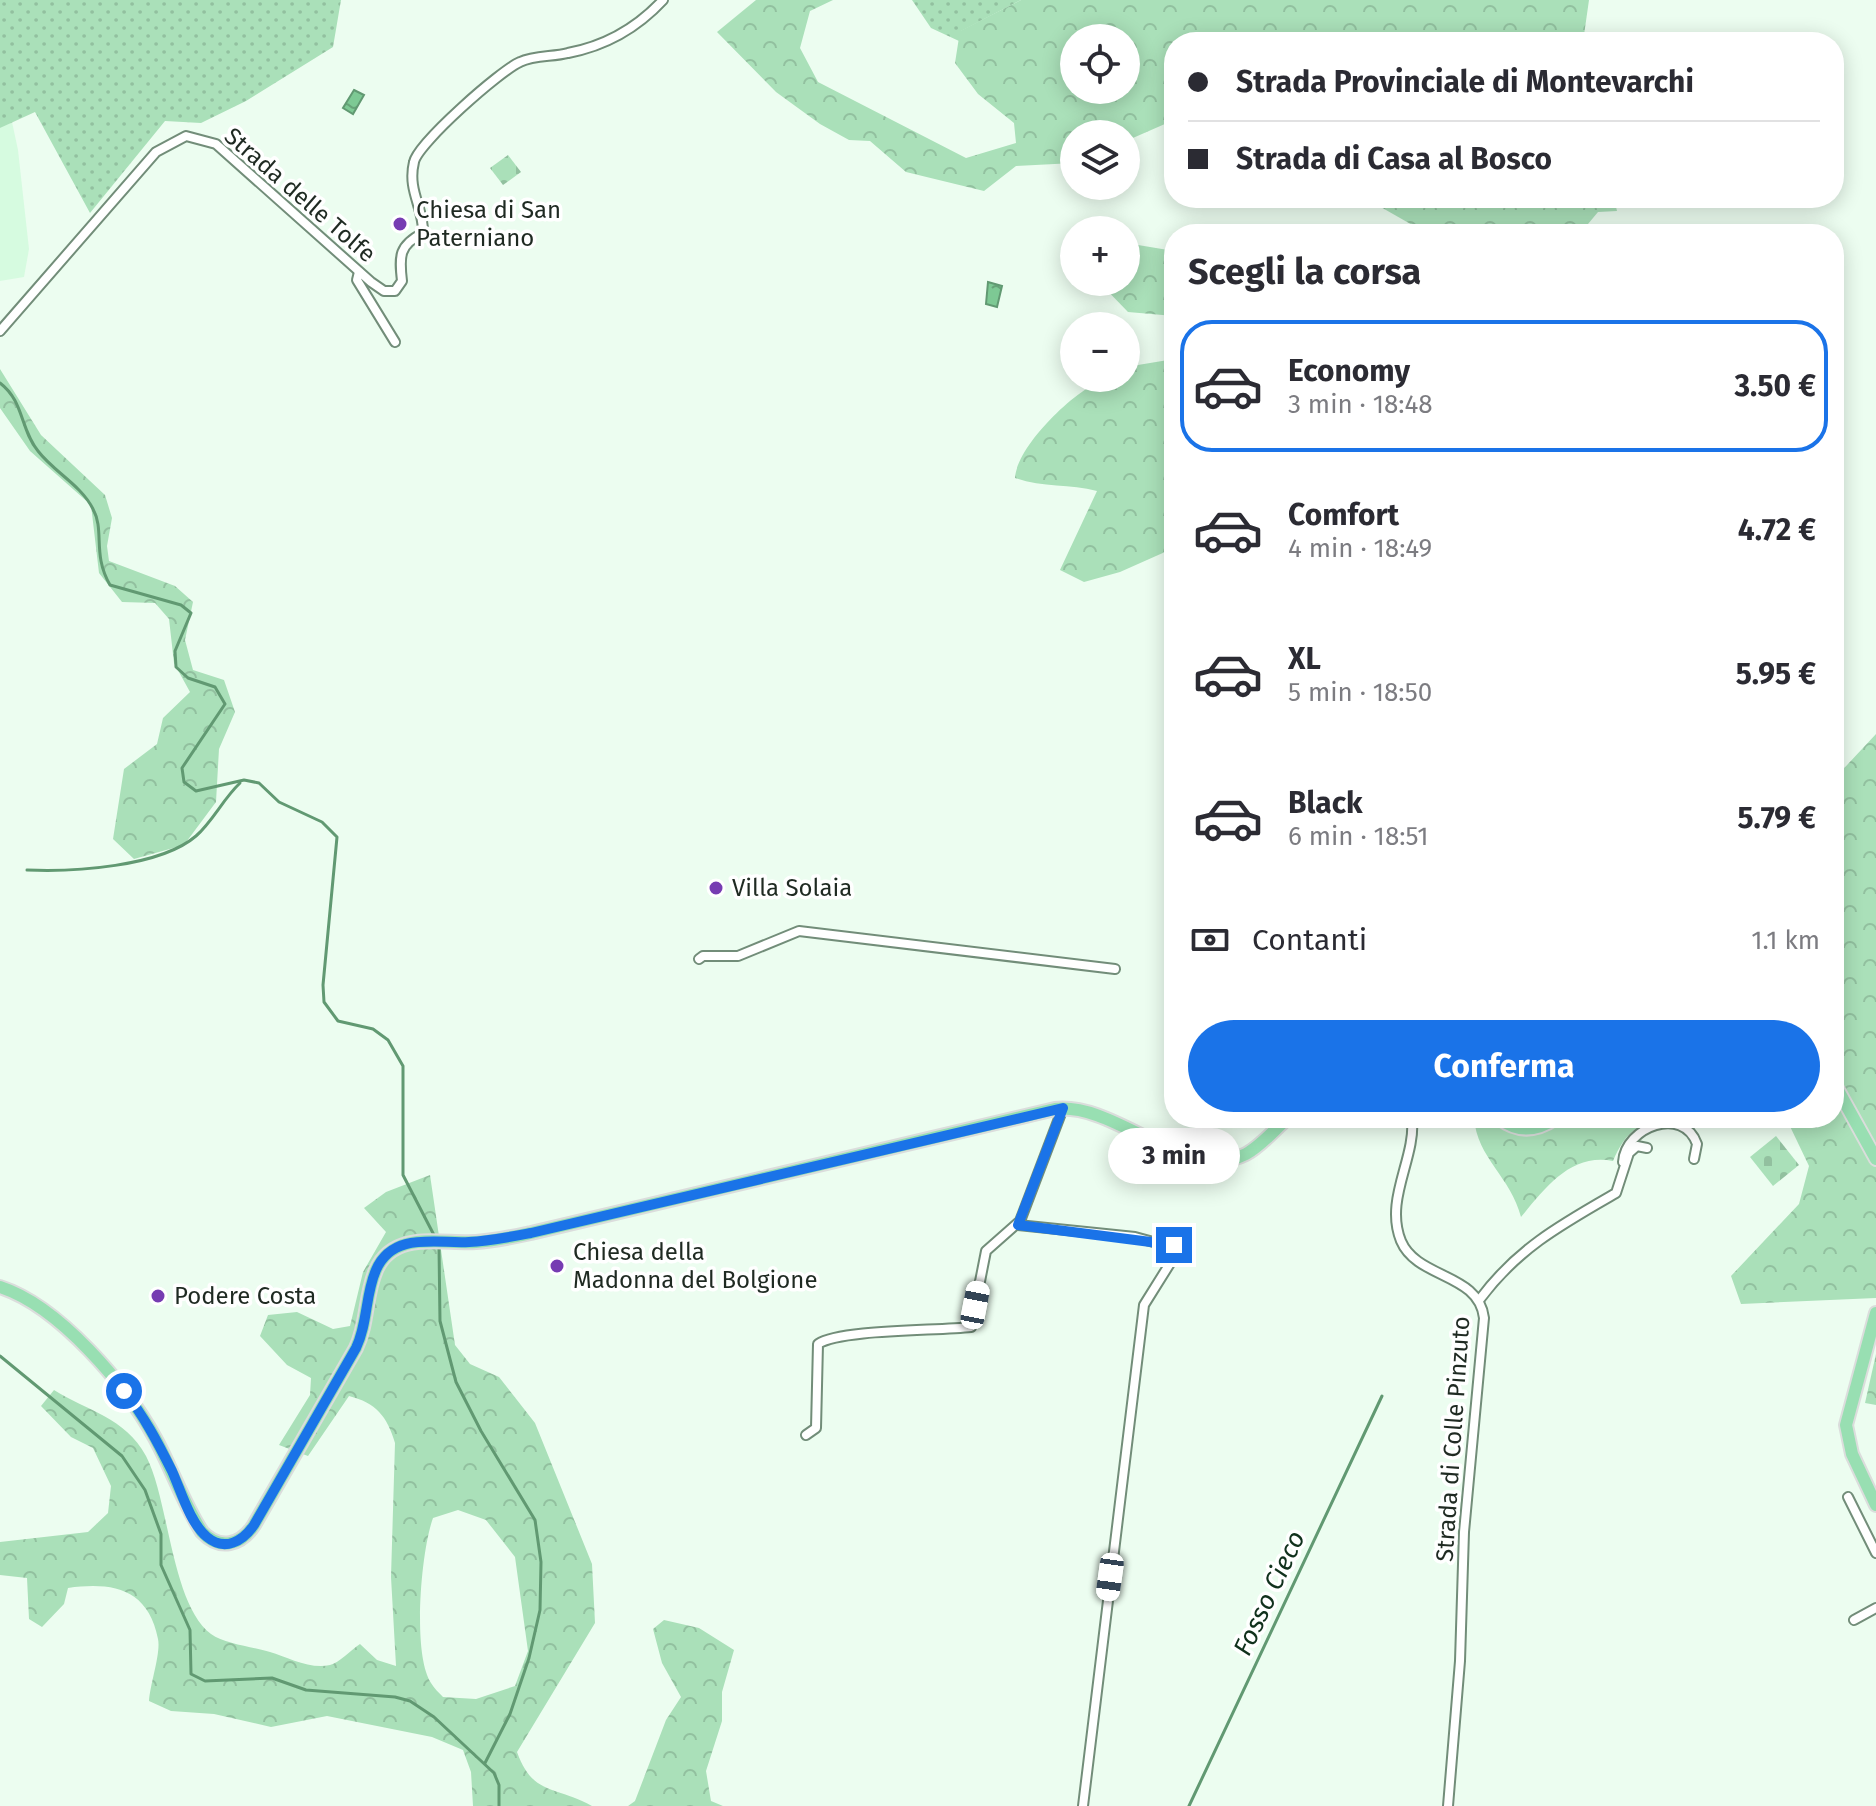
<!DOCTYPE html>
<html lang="it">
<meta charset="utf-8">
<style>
:root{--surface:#fff;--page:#f7f7f7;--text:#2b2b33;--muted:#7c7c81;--line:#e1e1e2;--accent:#1a73e8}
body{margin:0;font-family:"Fira Sans",sans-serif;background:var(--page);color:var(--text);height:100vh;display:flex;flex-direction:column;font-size:30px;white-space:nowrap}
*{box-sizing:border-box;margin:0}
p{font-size:26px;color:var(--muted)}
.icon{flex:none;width:44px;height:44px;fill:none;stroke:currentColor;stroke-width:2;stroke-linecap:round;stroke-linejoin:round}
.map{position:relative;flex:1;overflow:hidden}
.drawer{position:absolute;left:1164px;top:224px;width:680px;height:904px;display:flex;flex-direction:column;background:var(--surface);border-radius:32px;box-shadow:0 4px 20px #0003}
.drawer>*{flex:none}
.top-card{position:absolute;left:1164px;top:32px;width:680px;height:176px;border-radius:32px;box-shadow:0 4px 20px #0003;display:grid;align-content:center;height:176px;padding:0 24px;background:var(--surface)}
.buttons{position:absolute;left:1060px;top:24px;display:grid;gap:16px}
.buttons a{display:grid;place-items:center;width:80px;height:80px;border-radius:50%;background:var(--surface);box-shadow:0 4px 20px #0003;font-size:40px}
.end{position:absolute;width:36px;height:36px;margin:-18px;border:10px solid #1a73e8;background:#fff;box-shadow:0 0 0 4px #fff}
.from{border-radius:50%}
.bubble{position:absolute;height:56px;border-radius:28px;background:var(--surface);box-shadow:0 4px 20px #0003;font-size:26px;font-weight:700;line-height:56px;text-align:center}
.car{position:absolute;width:24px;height:48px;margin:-24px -12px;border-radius:10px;box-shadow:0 0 6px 2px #0007;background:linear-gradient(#fff 24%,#345 0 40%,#fff 0 76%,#345 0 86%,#fff 0)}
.top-card b{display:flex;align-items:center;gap:28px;height:76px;font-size:30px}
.top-card b+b{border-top:2px solid var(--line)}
.top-card i{width:20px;height:20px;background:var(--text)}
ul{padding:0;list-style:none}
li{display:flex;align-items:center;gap:24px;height:132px;margin:0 16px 12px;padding:0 8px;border:4px solid transparent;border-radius:32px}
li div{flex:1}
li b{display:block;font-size:30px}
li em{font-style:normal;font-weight:700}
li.selected{border-color:var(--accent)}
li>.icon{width:72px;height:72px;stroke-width:1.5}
h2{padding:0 24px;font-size:36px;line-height:96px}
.pay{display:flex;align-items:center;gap:20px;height:88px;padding:0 24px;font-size:30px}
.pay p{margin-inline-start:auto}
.primary-button{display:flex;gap:16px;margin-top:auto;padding:16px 24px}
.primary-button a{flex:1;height:92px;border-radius:48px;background:var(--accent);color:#fff;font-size:32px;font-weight:700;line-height:92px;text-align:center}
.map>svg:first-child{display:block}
.built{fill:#d6fbe0}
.grass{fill:url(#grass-dots)}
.forest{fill:url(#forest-crowns);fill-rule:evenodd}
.cemetery{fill:url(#cemetery-stones)}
.water{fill:url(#water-ripples);stroke:#619972;stroke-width:2}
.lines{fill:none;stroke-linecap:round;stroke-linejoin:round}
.stream{stroke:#619972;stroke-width:3}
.minor-casing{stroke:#728d79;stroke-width:12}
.primary-casing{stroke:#dbdddc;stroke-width:16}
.minor{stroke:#fff;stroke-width:8}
.primary{stroke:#98dfb2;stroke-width:12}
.route{stroke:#1a73e8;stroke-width:10}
.poi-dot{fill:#763cb2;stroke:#fff;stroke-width:3}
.labels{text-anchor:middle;stroke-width:7;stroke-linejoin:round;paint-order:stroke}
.street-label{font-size:24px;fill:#1f2a22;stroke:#fff}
.poi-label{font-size:24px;fill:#1f2a22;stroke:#fff;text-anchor:start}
.water-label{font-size:26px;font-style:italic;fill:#10311c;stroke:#fff}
</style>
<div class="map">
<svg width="1876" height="1806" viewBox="0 0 1876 1806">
<defs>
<pattern id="grass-dots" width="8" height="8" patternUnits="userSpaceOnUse" patternTransform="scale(2)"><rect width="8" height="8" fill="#aae0b9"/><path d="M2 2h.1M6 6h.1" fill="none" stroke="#92c09f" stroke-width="1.8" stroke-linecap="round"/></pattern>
<pattern id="forest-crowns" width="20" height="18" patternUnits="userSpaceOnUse" patternTransform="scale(2)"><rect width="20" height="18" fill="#aae0b9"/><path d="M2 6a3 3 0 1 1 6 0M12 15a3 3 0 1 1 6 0" fill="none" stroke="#92c09f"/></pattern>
<pattern id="cemetery-stones" width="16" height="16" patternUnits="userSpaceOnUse" patternTransform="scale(2)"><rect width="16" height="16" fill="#aae0b9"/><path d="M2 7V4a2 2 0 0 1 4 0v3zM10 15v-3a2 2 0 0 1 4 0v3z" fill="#92c09f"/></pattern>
<pattern id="water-ripples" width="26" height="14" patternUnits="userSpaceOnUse" patternTransform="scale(2)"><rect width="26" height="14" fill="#7dc994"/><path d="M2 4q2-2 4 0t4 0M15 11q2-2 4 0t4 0" fill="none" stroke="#66a378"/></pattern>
</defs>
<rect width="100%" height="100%" fill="#ecfdf0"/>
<!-- built -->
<path class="built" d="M 12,122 L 18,150 L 29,249 L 24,277 L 0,281 L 0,128 Z"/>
<!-- grass -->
<g class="grass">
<path d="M 0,0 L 341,0 L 333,47 L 246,101 L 201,123 L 165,121 L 90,213 L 35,112 L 0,128 Z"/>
<path d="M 912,0 L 1021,0 L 961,31 L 959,41 L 931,28 Z"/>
</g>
<!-- forest -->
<g class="forest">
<path d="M 756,0 L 833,0 L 810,11 L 800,48 L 818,82 L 966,158 L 1016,143 L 1014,123 L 978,94 L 955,63 L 960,31 L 1021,0 L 1589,0 L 1583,42 L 1174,42 L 1174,120 L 1126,141 L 1126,134 L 1074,134 L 1074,163 L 1016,166 L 984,191 L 906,172 L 870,141 L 849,140 L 820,124 L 776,92 L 717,32 ZM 1126,38 L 1126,90 L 1074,90 L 1074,38 Z"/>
<path d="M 1365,198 L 1614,198 L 1617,211 L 1598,212 L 1588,224 L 1421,230 Z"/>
<path d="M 1126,243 L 1174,251 L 1174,316 L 1128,312 L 1099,282 L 1126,282 Z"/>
<path d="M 1174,359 L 1174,548 L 1120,572 L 1084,582 L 1060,570 L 1097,491 C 1070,484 1042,488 1015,478 C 1017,446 1075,389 1107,378 C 1112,377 1120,378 1126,378 L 1126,367 Z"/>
<path d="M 0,369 L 41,435 L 105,495 L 112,518 L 107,546 L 109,561 L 175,586 L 193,602 L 185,640 L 193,670 L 224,680 L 235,712 L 219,749 L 216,802 L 184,845 L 134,859 L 113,839 L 124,769 L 157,744 L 163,718 L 190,692 L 174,663 L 169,619 L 155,603 L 122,602 L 99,573 L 91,505 L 30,451 L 0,408 Z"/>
<path d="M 1876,734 L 1876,1298 L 1741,1304 L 1731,1276 L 1799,1204 L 1809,1166 L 1786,1118 L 1834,1118 L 1834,918 L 1843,916 L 1841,901 L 1834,892 L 1834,779 Z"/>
<path d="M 1474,1118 L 1704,1118 L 1700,1126 C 1658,1115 1631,1117 1613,1161 C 1571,1153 1546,1187 1521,1217 C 1511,1177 1477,1158 1474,1118 Z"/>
<path d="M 430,1175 L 455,1345 L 470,1364 L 499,1377 L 535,1423 L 592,1564 L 595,1623 L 517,1752 C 533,1796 554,1785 592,1806 L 473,1806 L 471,1772 L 463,1750 L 432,1737 L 327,1716 L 271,1727 L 214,1714 L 171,1711 L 149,1701 C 150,1684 161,1653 158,1639 C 148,1588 112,1582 68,1588 L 64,1604 L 42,1627 L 29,1619 L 27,1578 L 0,1575 L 0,1542 L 88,1532 L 108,1513 L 111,1486 L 93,1448 L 71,1437 L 41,1406 L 54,1390 C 87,1411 125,1417 146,1456 C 169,1499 171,1604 211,1634 C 225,1644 254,1647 270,1652 C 287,1657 311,1670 330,1665 C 339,1663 351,1650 360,1644 L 377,1660 L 396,1666 L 391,1577 L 395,1443 C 387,1416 376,1403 349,1396 L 308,1456 L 279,1445 L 310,1395 L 311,1378 L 287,1365 L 260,1336 L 268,1315 L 297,1312 L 333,1329 L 350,1326 L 363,1272 L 386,1232 L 364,1208 L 386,1192 ZM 458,1510 L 486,1520 L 515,1557 L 528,1651 L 515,1686 L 476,1699 L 443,1697 C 439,1693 434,1688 431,1683 C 412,1654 421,1551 433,1518 Z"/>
<path d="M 1876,1354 L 1876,1405 L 1865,1403 Z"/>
<path d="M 664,1620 L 699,1628 L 734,1650 L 722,1692 L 722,1721 L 706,1771 L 711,1801 L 723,1806 L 628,1806 L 635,1801 L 666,1720 L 681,1697 L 662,1663 L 653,1629 Z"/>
</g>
<!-- cemetery -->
<g class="cemetery">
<path d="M 508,155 L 521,172 L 503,185 L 490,168 Z"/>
<path d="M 1776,1136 L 1799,1165 L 1773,1186 L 1750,1157 Z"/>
</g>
<!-- water -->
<g class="water">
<path d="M 354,90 L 364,95 L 353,114 L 343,108 Z"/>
<path d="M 988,282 L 1002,286 L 997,307 L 986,304 Z"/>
</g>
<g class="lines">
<!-- stream -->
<g class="stream">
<path d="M 0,383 C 24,401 20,429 38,451 C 54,472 81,485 93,509 C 105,531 92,554 110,585 L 181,605 L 191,613 L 175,651 L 176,667 L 188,678 L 215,687 L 225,704 L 182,768 L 184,782 L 196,791 L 244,780 L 259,783 L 279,802 L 322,822 L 337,837 L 323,985 L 324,1002 L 338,1021 L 373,1029 L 388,1040 L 403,1066 L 403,1175 L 436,1239"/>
<path d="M 27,870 C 73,872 160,867 196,836 C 213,821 223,799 240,783"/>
<path d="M 439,1246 L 440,1321 L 456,1382 L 481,1431 L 535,1520 L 541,1562 L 540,1610 L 529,1658 L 510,1714 L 485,1763"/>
<path d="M 0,1356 L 122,1456 L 145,1490 L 161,1534 L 161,1565 L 190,1630 L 191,1674 L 205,1681 L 272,1678 L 306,1690 L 395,1697 L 410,1701 L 434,1717 L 494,1773 L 499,1785 L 499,1806"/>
<path d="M 1189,1806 L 1382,1396"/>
</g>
<defs>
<g id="minor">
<path d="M 359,272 L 357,280 L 395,342"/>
<path d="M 0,331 L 156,152 L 186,136 L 216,144 L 371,282 L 384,291 L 395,291 L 402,281 C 399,256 399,245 423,233 C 424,208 407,191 414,162 C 418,143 501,70 520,62 C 534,55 553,57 568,53 C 605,46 637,28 663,0"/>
<path d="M 699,959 L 703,956 L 738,956 L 799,931 L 1115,969"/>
<path d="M 1412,1118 C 1416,1159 1384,1199 1401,1241 C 1417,1279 1479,1273 1484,1318 L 1464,1532 L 1460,1661 L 1448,1806"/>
<path d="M 1623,1162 C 1625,1127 1683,1105 1697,1144 L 1694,1159"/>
<path d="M 1018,1225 L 1135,1237 L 1179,1249 L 1144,1305 L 1083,1806"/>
<path d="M 1480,1299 C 1518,1248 1562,1224 1616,1193 L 1629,1153 L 1637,1146 L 1647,1148"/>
<path d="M 806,1435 L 816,1428 L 818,1344 C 841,1329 937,1331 971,1327 L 986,1251 L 1020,1221 L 1063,1108"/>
<path d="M 1848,1497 L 1876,1553"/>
<path d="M 1854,1620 L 1876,1608"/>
</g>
<g id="primary">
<path d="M 1834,1083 L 1876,1159"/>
<path d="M 1499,1118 C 1518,1133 1537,1131 1556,1118"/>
<path d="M 0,1287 C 59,1306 126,1385 155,1438 C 172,1469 183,1503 202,1532 C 220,1551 241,1545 254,1525 L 356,1348 C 368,1323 365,1295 376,1270 C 394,1230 441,1244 476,1242 C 494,1241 512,1237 531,1233 L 1055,1109 C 1118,1102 1186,1185 1246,1154 C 1261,1146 1274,1130 1288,1118"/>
<path d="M 1876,1313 L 1846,1425 L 1852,1454 L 1876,1505"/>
</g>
</defs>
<!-- minor casing -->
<use href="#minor" class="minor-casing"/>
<!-- primary casing -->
<use href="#primary" class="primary-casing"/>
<!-- minor -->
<use href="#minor" class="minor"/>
<!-- primary -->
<use href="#primary" class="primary"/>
</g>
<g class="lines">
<!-- route -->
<path class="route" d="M 124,1391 C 144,1416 158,1443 172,1471 C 181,1491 190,1523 207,1537 C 225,1552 243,1541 254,1525 L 356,1348 C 368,1323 365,1295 376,1270 C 393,1231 437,1244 469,1242 C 490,1241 510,1237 531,1233 L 1063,1108 L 1018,1225 L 1174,1245"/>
</g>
<!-- markers -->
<g class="poi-dot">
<circle cx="400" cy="224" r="8"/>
<circle cx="716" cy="888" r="8"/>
<circle cx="557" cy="1266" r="8"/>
<circle cx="158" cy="1296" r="8"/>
</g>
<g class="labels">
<!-- street labels -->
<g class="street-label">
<text transform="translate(300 195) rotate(41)" y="8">Strada delle Tolfe</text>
<text transform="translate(1453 1439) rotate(-86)" y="8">Strada di Colle Pinzuto</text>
</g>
<!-- poi labels -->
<g class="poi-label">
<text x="416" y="218">Chiesa di San<tspan x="416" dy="28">Paterniano</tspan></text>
<text x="732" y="896">Villa Solaia</text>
<text x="573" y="1260">Chiesa della<tspan x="573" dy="28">Madonna del Bolgione</tspan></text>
<text x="174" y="1304">Podere Costa</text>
</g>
<!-- water labels -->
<g class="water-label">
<text transform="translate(1269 1593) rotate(-65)" y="9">Fosso Cieco</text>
</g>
</g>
</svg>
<div class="buttons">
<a><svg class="icon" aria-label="locate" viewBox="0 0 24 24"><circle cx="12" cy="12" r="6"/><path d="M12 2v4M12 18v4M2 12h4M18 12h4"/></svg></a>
<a><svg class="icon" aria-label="layers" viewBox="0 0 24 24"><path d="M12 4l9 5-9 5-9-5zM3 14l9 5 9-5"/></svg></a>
<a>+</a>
<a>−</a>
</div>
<i class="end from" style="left:124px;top:1391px"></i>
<i class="end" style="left:1174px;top:1245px"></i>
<div class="bubble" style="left:1108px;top:1128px;width:132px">3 min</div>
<i class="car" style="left:975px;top:1305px;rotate:11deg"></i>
<i class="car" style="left:1110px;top:1577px;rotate:188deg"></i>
<div class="top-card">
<b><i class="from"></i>Strada Provinciale di Montevarchi</b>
<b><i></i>Strada di Casa al Bosco</b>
</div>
<section class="drawer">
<h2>Scegli la corsa</h2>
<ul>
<li class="selected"><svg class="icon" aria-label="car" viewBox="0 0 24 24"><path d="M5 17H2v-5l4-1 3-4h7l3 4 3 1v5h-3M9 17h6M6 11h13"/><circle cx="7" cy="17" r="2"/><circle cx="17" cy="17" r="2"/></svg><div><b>Economy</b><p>3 min · 18:48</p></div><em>3.50 €</em></li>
<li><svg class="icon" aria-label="car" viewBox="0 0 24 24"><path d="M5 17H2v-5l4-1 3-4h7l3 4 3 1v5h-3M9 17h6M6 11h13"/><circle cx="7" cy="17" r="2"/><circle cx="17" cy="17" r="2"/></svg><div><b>Comfort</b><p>4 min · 18:49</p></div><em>4.72 €</em></li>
<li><svg class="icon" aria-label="car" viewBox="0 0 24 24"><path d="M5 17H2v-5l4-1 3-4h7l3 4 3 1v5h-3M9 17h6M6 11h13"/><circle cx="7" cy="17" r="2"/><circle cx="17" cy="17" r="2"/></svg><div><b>XL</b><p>5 min · 18:50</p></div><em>5.95 €</em></li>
<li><svg class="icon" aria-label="car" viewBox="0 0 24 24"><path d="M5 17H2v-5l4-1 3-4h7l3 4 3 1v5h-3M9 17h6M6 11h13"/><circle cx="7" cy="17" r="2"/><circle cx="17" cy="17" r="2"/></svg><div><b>Black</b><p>6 min · 18:51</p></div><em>5.79 €</em></li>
</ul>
<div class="pay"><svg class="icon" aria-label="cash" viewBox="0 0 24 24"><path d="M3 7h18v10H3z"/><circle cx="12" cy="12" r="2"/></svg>Contanti<p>1.1 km</p></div>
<div class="primary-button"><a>Conferma</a></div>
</section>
</div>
